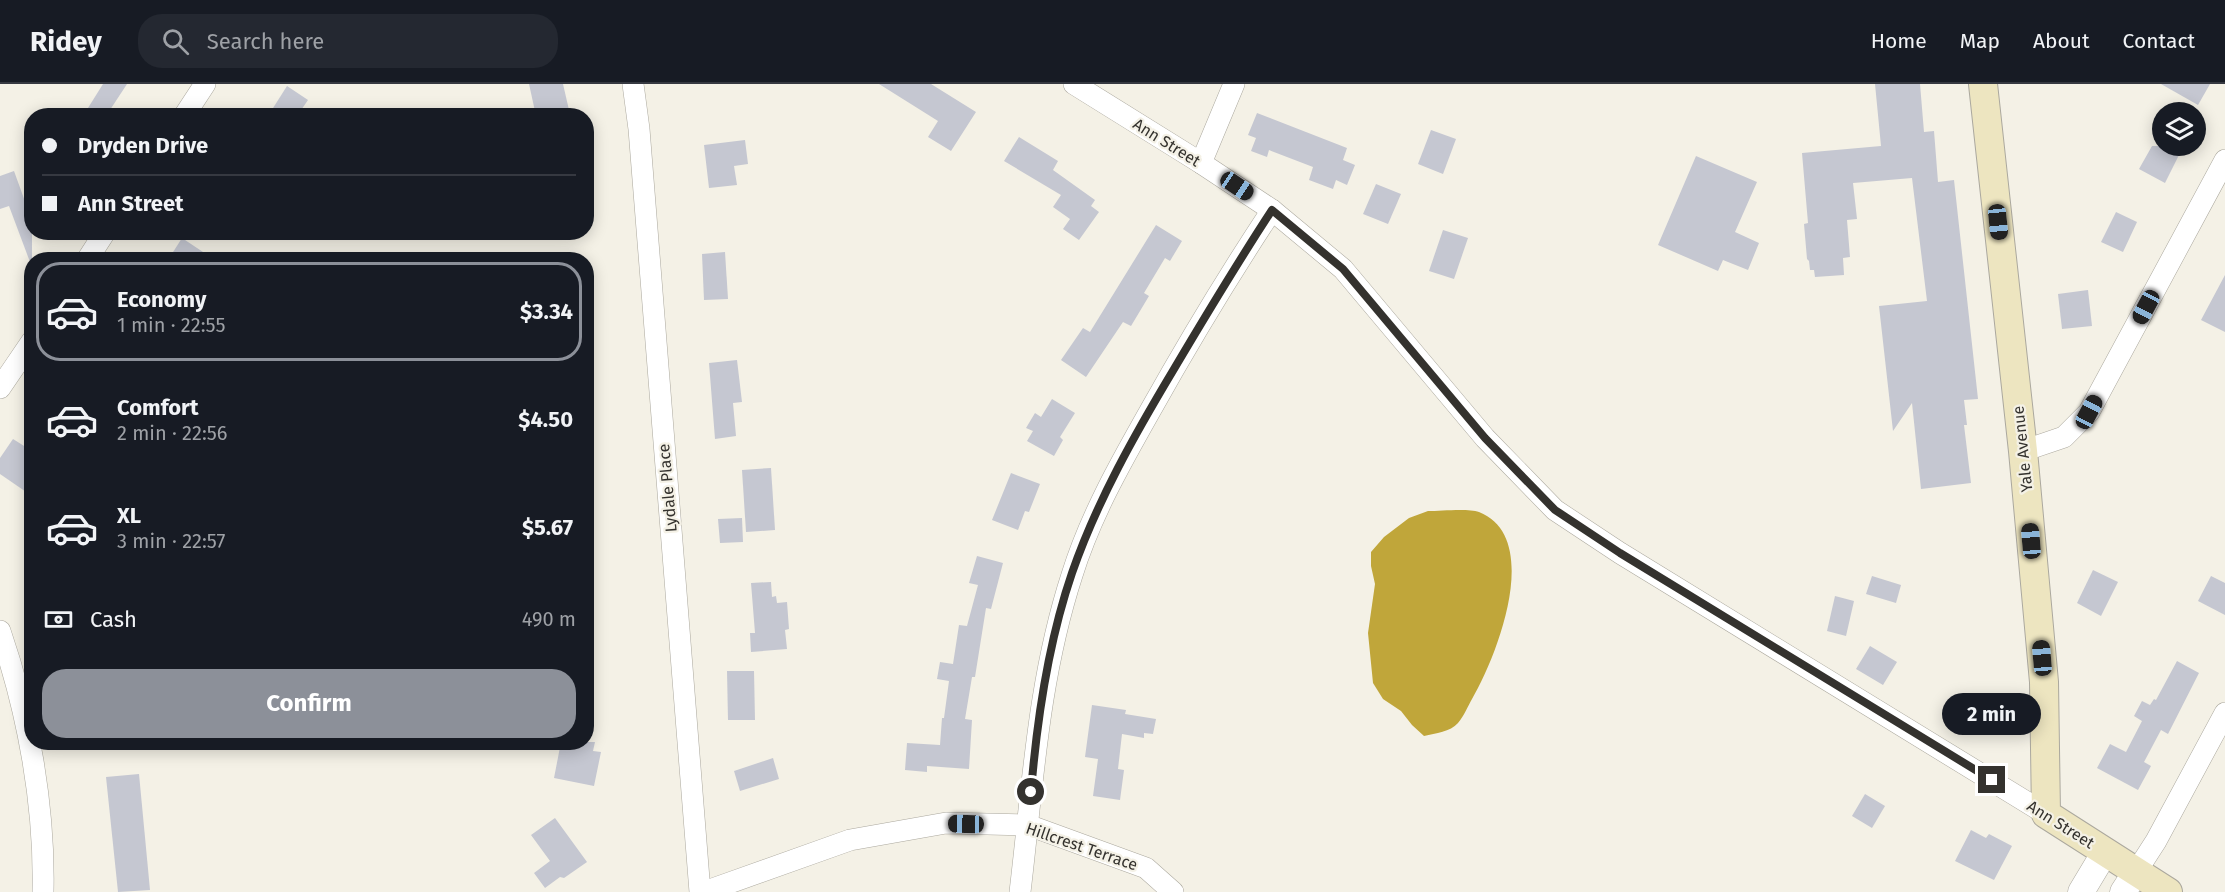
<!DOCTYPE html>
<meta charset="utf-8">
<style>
:root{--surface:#171b24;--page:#242831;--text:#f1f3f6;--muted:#9ea1a6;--line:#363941;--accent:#8c9099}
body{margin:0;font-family:"Fira Sans",sans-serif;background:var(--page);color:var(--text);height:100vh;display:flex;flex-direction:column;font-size:22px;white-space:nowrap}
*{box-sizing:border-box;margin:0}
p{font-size:20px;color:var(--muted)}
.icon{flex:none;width:33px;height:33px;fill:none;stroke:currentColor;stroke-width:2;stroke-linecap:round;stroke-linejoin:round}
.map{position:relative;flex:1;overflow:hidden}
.details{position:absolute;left:24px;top:168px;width:570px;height:498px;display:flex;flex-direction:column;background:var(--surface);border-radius:24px;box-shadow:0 3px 15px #0003}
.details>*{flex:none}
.top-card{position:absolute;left:24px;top:24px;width:570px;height:132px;border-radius:24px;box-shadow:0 3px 15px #0003;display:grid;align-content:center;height:132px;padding:0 18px;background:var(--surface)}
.tools{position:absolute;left:2152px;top:18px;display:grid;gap:12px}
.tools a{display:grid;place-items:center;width:54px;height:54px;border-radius:50%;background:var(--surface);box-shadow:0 3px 15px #0003;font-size:30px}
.end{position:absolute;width:27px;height:27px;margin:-14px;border:8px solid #34322e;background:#fff;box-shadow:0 0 0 3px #fff}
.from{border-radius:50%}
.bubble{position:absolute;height:42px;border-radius:21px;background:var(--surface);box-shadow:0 3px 15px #0003;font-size:20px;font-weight:700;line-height:42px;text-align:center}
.car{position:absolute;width:18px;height:36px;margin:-18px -9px;border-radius:8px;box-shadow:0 0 4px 2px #0007;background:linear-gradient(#222 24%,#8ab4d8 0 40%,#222 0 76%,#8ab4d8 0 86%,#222 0)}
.top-card b{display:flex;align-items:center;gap:21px;height:57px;font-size:22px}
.top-card b+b{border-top:2px solid var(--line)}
.top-card i{width:15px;height:15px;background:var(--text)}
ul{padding:10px 0 0;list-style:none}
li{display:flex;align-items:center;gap:18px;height:99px;margin:0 12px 9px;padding:0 6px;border:3px solid transparent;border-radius:24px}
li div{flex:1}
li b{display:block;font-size:22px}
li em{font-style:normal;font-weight:700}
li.on{border-color:var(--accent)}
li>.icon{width:54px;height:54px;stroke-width:1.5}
.pay{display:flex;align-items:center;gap:15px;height:66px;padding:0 18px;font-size:22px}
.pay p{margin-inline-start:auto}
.primary-button{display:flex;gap:12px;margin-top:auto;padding:12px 18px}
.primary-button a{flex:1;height:69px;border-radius:24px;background:var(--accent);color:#fff;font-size:24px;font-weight:700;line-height:69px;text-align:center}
header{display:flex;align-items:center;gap:36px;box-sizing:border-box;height:84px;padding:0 30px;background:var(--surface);border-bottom:2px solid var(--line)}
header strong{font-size:28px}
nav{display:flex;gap:33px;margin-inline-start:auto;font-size:21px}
.search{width:420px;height:54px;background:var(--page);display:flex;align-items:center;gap:15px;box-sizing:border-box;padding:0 21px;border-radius:24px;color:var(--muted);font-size:22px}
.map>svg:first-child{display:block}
.water{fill:#c0a63a}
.building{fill:#c5c7d1}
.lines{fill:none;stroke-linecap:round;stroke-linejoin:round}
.minor-casing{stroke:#aba89e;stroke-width:22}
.tertiary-casing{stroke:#aba89e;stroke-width:27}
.secondary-casing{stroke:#aba89e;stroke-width:30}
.minor{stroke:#fff;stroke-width:21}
.tertiary{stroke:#fff;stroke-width:26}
.secondary{stroke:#ede5c0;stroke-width:28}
.route{stroke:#34322e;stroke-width:8}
.labels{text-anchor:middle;stroke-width:4.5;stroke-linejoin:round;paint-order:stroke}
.street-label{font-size:16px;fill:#34322e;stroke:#f4f1e6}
</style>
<header>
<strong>Ridey</strong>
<div class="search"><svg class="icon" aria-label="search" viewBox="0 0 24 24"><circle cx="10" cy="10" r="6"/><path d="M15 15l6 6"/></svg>Search here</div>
<nav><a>Home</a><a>Map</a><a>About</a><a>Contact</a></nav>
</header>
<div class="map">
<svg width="2225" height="808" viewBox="0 0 2225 808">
<rect width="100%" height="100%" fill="#f4f1e6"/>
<!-- water -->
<path class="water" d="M 1428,427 C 1441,427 1468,424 1479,428 C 1544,454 1496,574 1472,615 C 1468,622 1464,632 1458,639 C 1450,648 1436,649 1424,652 L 1412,641 L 1401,627 L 1383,615 L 1373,599 L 1368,549 L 1375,500 L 1371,482 L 1371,468 L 1384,453 L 1409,434 Z"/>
<!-- building -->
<g class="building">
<path d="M 103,0 L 127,0 L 106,32 L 83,32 Z"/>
<path d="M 529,0 L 563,0 L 569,26 L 548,32 L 536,32 Z"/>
<path d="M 879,0 L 931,0 L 976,28 L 951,67 L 928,53 L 938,37 Z"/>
<path d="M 1875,0 L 1920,0 L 1924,48 L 1934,47 L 1938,98 L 1954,96 L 1978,315 L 1964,316 L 1967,341 L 1964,341 L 1971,399 L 1921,405 L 1912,319 L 1893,347 L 1879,222 L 1927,217 L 1912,94 L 1853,99 L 1857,135 L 1847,136 L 1850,173 L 1843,174 L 1844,191 L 1815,193 L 1814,186 L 1810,186 L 1809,177 L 1807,175 L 1804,140 L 1808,139 L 1802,69 L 1881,62 Z"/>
<path d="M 2161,0 L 2210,0 L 2198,21 Z"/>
<path d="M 287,2 L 308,16 L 297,32 L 268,32 Z"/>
<path d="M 1257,29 L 1347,64 L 1343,76 L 1355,81 L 1347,101 L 1336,96 L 1333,105 L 1309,96 L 1313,83 L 1269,66 L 1267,73 L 1251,67 L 1256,54 L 1248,51 Z"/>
<path d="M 1431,46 L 1456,55 L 1443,90 L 1418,80 Z"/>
<path d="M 1019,53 L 1058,77 L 1053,86 L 1095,116 L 1091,122 L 1099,128 L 1079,156 L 1063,145 L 1070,135 L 1053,123 L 1061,111 L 1004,77 Z"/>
<path d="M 745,56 L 748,80 L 734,82 L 737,101 L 709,104 L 704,61 Z"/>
<path d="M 2152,62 L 2176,62 L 2173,68 L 2179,71 L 2165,99 L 2139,85 Z"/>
<path d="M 1696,72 L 1757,98 L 1735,148 L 1759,159 L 1748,186 L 1723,176 L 1718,187 L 1658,161 Z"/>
<path d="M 14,87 L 27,123 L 32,122 L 32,177 L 30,178 L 9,122 L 0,125 L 0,92 Z"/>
<path d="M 1376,100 L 1401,110 L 1388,140 L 1363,130 Z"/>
<path d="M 2116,128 L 2137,138 L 2123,168 L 2101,158 Z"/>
<path d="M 1156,141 L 1182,157 L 1170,177 L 1165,174 L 1144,209 L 1149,212 L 1131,242 L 1123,238 L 1086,293 L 1061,276 L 1083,244 L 1090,248 Z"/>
<path d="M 1443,146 L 1468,154 L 1454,195 L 1429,187 Z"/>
<path d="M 182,154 L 215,176 L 168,176 Z"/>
<path d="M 725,168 L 728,215 L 704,216 L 702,170 Z"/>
<path d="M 2225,191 L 2225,248 L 2201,236 Z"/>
<path d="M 2088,206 L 2092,242 L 2062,245 L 2058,210 Z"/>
<path d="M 737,276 L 742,318 L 733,319 L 736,352 L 715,355 L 709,279 Z"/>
<path d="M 1052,315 L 1075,329 L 1060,353 L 1063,356 L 1054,372 L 1027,357 L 1033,347 L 1026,344 L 1035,329 L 1041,333 Z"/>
<path d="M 13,355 L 32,367 L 32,412 L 0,390 L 0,374 Z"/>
<path d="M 771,384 L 775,446 L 746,448 L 742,386 Z"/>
<path d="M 1011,389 L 1040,400 L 1029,428 L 1025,427 L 1018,446 L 992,436 Z"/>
<path d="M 742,434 L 743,458 L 720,459 L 718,435 Z"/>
<path d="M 977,472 L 1003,479 L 991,525 L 986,524 L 975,593 L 972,593 L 965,635 L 972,636 L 969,685 L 927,682 L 927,688 L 905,686 L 907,659 L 940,661 L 942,634 L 944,634 L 949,597 L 937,595 L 940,578 L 953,580 L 959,541 L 967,542 L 978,501 L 969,499 Z"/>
<path d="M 2093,486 L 2118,498 L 2101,532 L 2077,519 Z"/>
<path d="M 1872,492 L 1901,501 L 1896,519 L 1866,510 Z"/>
<path d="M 2211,492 L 2225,499 L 2225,531 L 2198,517 Z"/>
<path d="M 771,498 L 772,513 L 776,512 L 777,519 L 787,518 L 789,545 L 785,546 L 787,565 L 751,568 L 750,549 L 755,549 L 751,499 Z"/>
<path d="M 1835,512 L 1854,517 L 1846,552 L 1827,547 Z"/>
<path d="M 1870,562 L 1897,578 L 1883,601 L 1856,585 Z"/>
<path d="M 2177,577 L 2199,589 L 2168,650 L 2161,646 L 2144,678 L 2151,682 L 2138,706 L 2097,684 L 2110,660 L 2126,668 L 2142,637 L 2134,632 L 2142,617 L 2150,621 L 2154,615 L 2156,616 Z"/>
<path d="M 727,587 L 754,587 L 755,636 L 728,636 Z"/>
<path d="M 1092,621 L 1126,626 L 1125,630 L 1156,635 L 1153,650 L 1144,649 L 1144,654 L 1122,650 L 1118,685 L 1124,686 L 1120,716 L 1093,712 L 1098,675 L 1085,673 Z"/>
<path d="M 561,658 L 595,658 L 593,667 L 601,668 L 594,702 L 554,694 Z"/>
<path d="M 773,674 L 779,695 L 740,707 L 734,687 Z"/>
<path d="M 139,690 L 150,806 L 118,808 L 106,693 Z"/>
<path d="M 1865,710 L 1885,722 L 1872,744 L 1852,732 Z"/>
<path d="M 555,734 L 587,778 L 564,794 L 560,793 L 545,804 L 534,789 L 550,777 L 531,751 Z"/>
<path d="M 1971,746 L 1986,754 L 1989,750 L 2012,762 L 1994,796 L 1955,777 Z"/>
</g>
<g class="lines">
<defs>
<g id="minor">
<path d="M 633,0 L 639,45 L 700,808"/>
<path d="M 1074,0 L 1201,79 L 1272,126 L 1343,185 L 1485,354 L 1555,426 L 1620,469 L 2046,730"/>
<path d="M 184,32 L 205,0"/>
<path d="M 1201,79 L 1234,0"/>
<path d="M 87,176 L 105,148"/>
<path d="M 0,304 L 32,257"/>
<path d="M 2023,367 L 2064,353 L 2089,328 L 2225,76"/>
<path d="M 0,547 C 28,628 45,722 43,808"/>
<path d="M 2136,788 L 2156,757 L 2225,629"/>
<path d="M 704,808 L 850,756 L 946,739 L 1028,741 L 1146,784 L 1173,808"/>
<path d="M 1020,808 C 1033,699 1038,596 1072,491 C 1090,433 1120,380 1150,327 C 1188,259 1229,191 1272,126"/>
</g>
<g id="tertiary">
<path d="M 2081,808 L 2105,768"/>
<path d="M 2123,808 L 2136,788"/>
</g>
<path id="secondary" d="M 1983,0 L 2023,367 L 2044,598 L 2046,730 L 2168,808"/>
</defs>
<!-- minor casing -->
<use href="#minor" class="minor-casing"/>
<!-- tertiary casing -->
<use href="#tertiary" class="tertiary-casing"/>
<!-- secondary casing -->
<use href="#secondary" class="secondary-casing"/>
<!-- minor -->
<use href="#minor" class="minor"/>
<!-- tertiary -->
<use href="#tertiary" class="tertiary"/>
<!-- secondary -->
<use href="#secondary" class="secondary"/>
</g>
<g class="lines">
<!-- route -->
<path class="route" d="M 1031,708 C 1037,634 1048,559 1072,489 C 1097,417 1135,350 1174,285 C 1206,231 1238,178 1272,126 L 1343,185 L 1485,354 L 1555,426 L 1620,469 L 1992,696"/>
</g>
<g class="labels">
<!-- street labels -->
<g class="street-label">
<text transform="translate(1167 58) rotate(32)" y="6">Ann Street</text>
<text transform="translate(2022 365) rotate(-96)" y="6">Yale Avenue</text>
<text transform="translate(667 404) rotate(-95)" y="6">Lydale Place</text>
<text transform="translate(2061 740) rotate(32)" y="6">Ann Street</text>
<text transform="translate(1082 762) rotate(19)" y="6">Hillcrest Terrace</text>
</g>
</g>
</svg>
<div class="tools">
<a><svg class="icon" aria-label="layers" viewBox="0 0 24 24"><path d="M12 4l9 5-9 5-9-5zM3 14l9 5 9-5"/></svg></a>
</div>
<i class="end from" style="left:1031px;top:708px"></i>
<i class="end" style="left:1992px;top:696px"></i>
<div class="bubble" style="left:1942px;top:609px;width:99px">2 min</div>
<i class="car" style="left:1237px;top:102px;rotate:124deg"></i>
<i class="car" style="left:1998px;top:138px;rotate:174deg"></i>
<i class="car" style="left:2146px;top:223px;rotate:208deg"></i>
<i class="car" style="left:2089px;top:328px;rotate:28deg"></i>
<i class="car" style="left:2031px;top:457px;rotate:355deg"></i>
<i class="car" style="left:2042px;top:574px;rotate:355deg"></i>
<i class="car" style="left:966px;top:740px;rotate:271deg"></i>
<div class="top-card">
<b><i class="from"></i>Dryden Drive</b>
<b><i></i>Ann Street</b>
</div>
<section class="details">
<ul>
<li class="on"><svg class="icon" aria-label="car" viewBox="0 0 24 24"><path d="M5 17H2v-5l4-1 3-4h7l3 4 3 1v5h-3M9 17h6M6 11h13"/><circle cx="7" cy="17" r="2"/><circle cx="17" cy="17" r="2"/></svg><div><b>Economy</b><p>1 min · 22:55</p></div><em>$3.34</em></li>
<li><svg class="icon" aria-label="car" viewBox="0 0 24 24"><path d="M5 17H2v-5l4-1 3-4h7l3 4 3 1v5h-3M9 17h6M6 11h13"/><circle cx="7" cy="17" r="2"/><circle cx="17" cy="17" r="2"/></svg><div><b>Comfort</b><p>2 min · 22:56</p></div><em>$4.50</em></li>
<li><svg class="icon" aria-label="car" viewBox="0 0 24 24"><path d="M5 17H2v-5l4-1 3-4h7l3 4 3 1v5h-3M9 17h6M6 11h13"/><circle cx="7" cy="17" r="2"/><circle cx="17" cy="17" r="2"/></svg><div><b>XL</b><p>3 min · 22:57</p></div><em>$5.67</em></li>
</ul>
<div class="pay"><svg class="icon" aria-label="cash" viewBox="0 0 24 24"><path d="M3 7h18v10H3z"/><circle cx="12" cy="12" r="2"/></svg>Cash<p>490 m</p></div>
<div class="primary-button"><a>Confirm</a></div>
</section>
</div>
